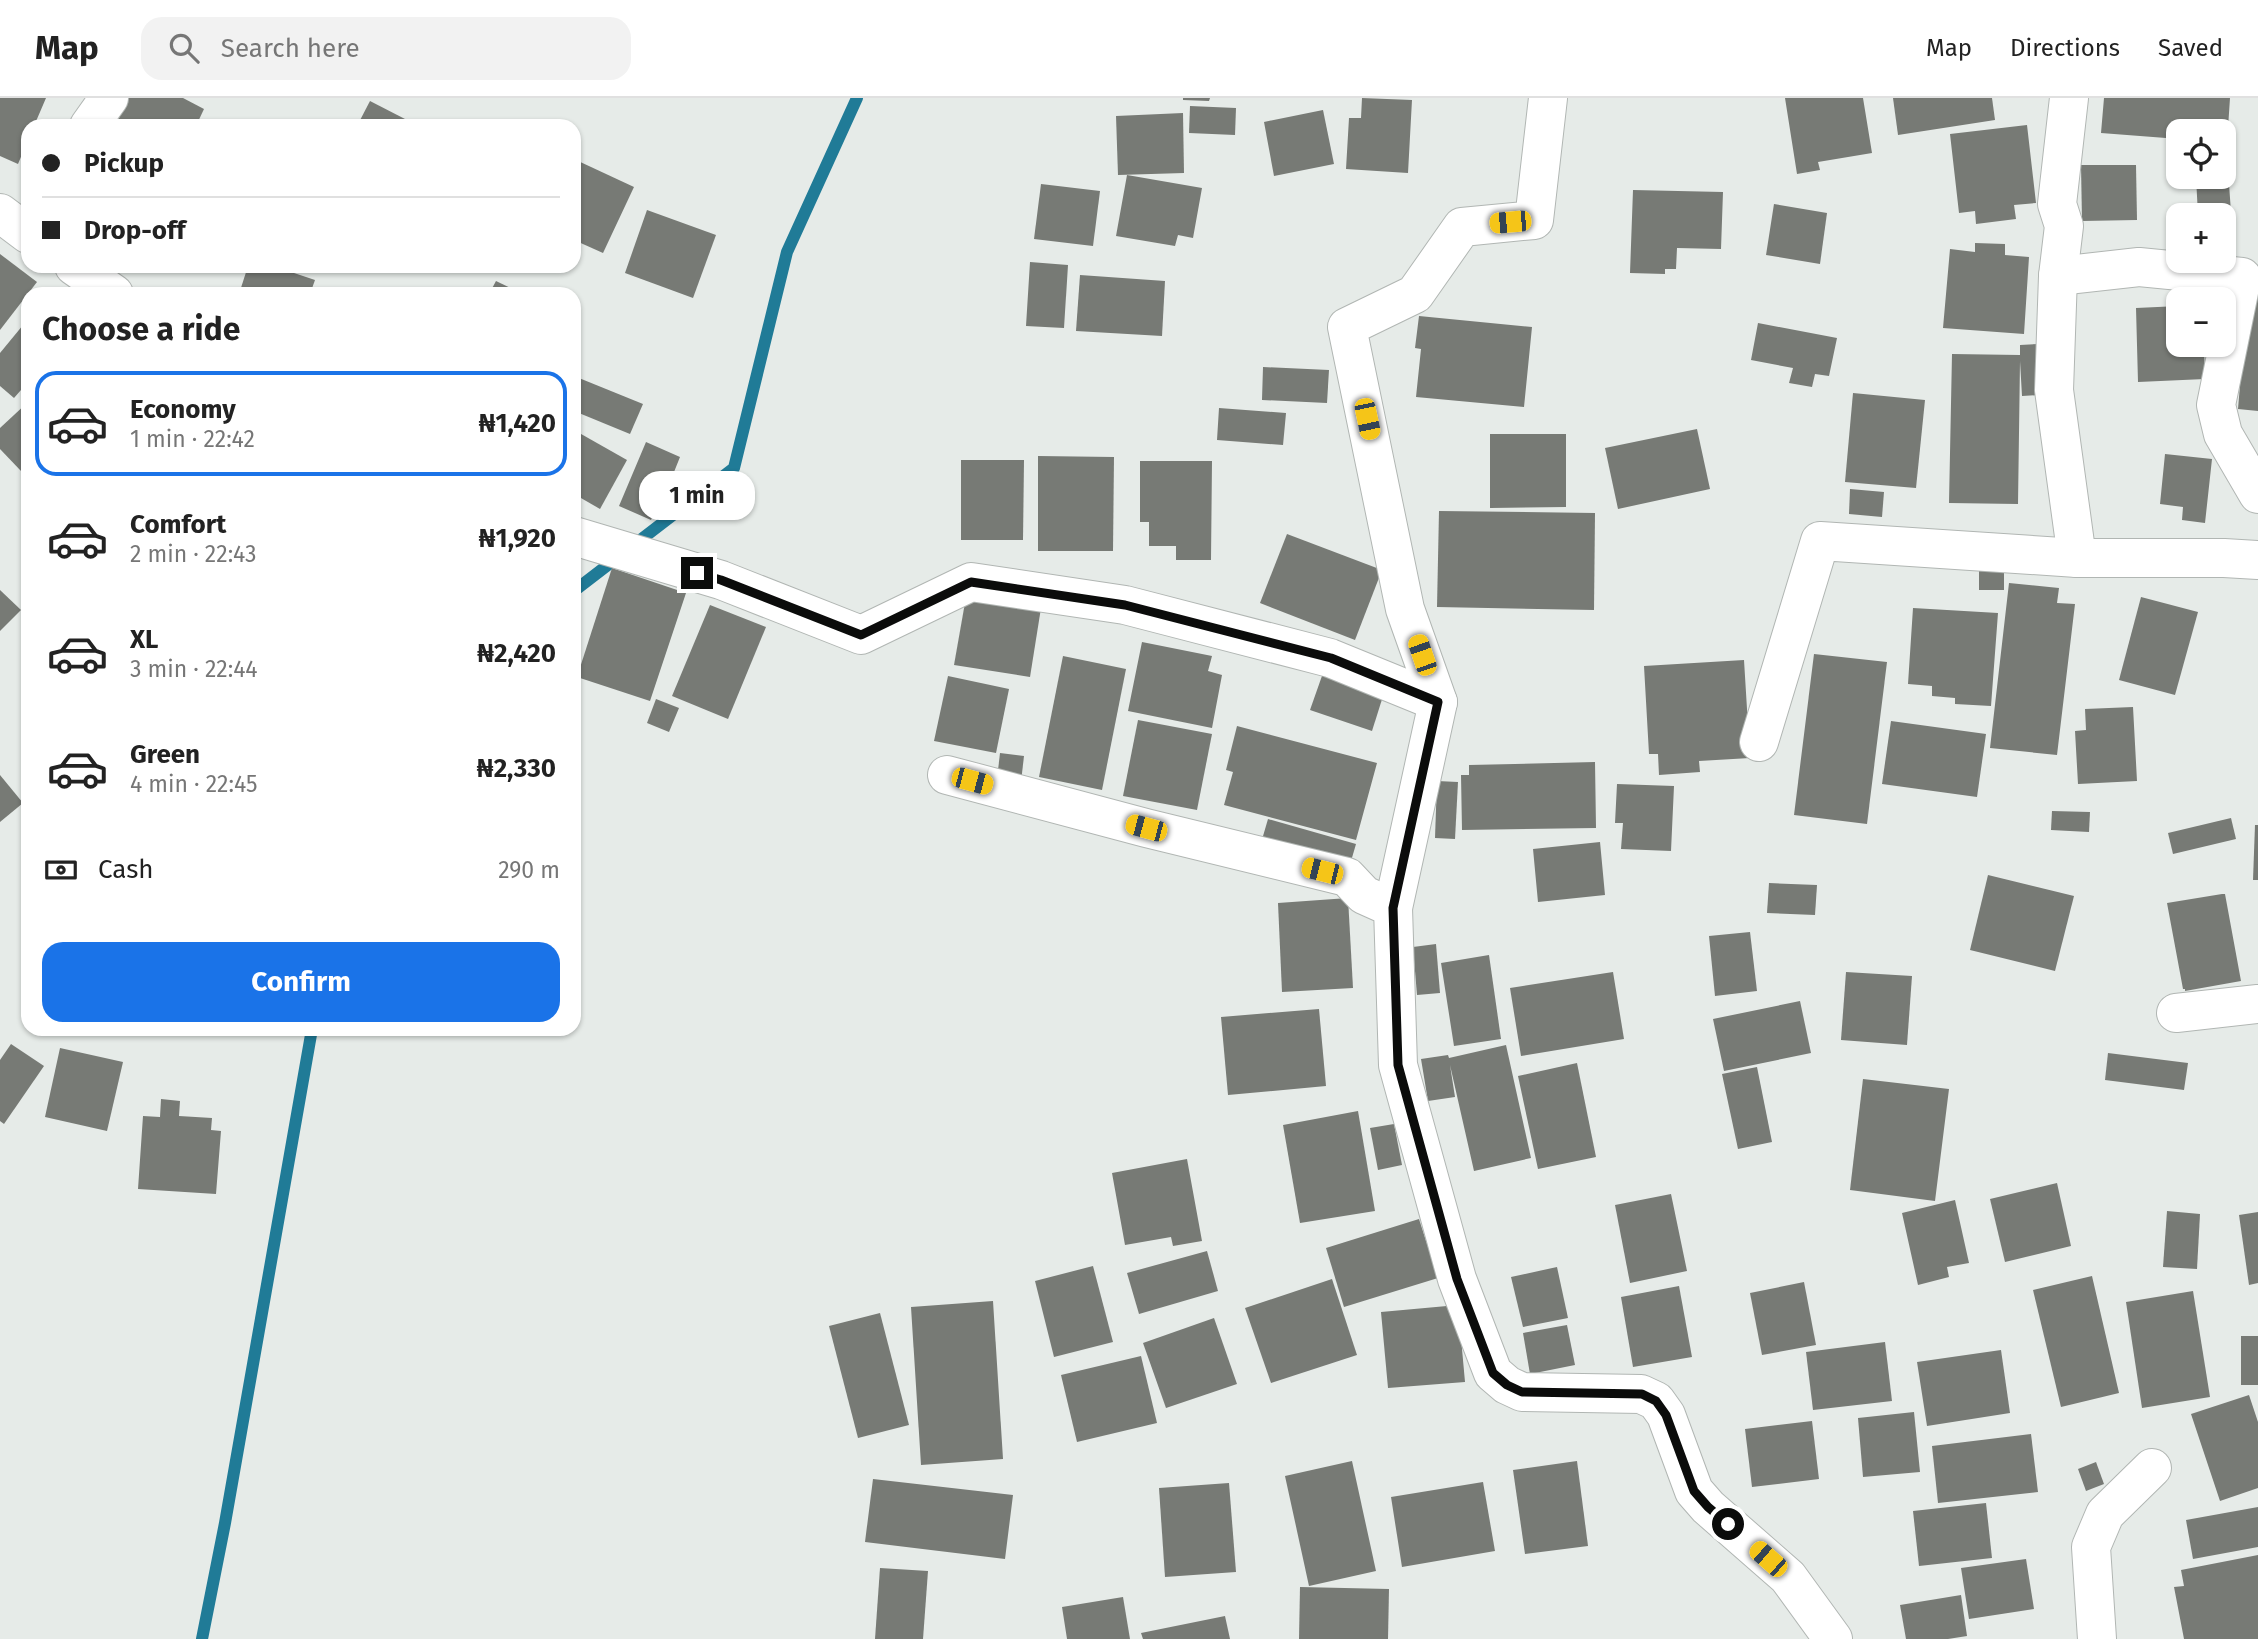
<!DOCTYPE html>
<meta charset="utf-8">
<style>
:root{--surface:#fff;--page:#f2f2f2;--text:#222;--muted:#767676;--line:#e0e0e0;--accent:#1a73e8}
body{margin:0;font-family:"Fira Sans",sans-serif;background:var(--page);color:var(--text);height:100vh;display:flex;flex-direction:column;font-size:26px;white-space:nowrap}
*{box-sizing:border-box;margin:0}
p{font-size:23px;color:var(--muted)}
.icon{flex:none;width:38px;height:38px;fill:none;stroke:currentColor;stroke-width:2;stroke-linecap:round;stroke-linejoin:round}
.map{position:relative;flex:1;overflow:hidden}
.drawer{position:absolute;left:21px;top:189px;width:560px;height:749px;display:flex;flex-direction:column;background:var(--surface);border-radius:21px;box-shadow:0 2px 5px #0004}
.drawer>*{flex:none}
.top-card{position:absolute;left:21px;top:21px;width:560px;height:154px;border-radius:21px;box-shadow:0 2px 5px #0004;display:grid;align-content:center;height:154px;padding:0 21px;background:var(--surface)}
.buttons{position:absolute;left:2166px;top:21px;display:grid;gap:14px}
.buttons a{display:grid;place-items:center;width:70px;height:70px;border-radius:14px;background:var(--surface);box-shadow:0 2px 5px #0004;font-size:35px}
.end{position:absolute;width:32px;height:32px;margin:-16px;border:9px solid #0b0c0b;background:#fff;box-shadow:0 0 0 4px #fff}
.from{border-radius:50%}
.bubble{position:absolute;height:49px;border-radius:21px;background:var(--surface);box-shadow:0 2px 5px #0004;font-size:23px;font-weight:700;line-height:49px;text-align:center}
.car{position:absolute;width:21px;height:42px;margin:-21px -10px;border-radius:9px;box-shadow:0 0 5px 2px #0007;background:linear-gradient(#f5c518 24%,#345 0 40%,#f5c518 0 76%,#345 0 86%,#f5c518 0)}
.top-card b{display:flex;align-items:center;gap:24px;height:66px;font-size:26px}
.top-card b+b{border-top:2px solid var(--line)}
.top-card i{width:18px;height:18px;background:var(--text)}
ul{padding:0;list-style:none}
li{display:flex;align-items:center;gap:21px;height:105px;margin:0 14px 10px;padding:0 7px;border:4px solid transparent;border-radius:21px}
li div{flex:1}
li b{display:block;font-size:26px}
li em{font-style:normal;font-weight:700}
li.on{border-color:var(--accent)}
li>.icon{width:63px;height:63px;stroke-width:1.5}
h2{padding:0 21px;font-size:32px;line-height:84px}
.pay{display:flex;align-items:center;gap:18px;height:77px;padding:0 21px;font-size:26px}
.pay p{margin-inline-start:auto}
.primary-button{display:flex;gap:14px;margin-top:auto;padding:14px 21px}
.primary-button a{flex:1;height:80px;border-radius:21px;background:var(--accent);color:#fff;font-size:28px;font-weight:700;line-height:80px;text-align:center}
header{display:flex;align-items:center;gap:42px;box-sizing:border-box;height:98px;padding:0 35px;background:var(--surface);border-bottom:2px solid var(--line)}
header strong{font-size:33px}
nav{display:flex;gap:38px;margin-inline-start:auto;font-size:24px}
.search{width:490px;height:63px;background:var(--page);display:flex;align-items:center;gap:18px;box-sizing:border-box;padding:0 24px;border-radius:21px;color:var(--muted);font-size:26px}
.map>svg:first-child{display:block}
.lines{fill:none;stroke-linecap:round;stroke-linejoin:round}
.stream{stroke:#207b97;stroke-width:12}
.building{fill:#777a75}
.minor-casing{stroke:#b1b6b3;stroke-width:40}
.minor{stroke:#fff;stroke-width:38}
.route{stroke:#0b0c0b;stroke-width:9}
</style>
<header>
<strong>Map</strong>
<div class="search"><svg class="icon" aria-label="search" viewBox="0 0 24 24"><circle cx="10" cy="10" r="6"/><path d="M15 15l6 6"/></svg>Search here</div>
<nav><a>Map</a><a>Directions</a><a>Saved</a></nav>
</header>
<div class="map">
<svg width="2258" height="1541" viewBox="0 0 2258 1541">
<rect width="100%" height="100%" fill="#e6ebe8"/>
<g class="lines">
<!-- stream -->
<g class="stream">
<path d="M 574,493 L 734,370 L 787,154 L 857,0"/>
<path d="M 202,1541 L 225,1425 L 312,931"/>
</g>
</g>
<!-- building -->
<g class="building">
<path d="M 0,0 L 46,0 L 34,28 L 28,28 L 28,42 L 18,66 L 0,58 Z"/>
<path d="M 129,0 L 183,0 L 204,11 L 196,28 L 115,28 Z"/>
<path d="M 1183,0 L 1210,0 L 1209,3 L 1183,2 Z"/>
<path d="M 1362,0 L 1412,2 L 1408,75 L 1346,71 L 1349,20 L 1361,20 Z"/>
<path d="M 1785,0 L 1863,0 L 1872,55 L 1818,64 L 1820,72 L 1797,76 Z"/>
<path d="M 1893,0 L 1992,0 L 1995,22 L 1898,37 Z"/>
<path d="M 2104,0 L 2230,0 L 2227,45 L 2224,44 L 2224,33 L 2179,33 L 2179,41 L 2101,35 Z"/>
<path d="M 370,3 L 405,21 L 401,28 L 357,28 Z"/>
<path d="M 1190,8 L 1236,10 L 1235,37 L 1189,35 Z"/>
<path d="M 1323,12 L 1334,66 L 1274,78 L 1264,24 Z"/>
<path d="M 1183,15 L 1184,75 L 1118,77 L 1116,18 Z"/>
<path d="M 2027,27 L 2036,105 L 2014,107 L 2016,121 L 1976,126 L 1975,113 L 1959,115 L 1950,36 Z"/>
<path d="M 2227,58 L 2232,128 L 2224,129 L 2224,117 L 2198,117 L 2196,79 L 2224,79 L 2224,59 Z"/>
<path d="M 576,62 L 634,89 L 603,155 L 574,142 Z"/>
<path d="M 2081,67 L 2136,67 L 2137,122 L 2082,123 Z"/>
<path d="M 1127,77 L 1202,90 L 1193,140 L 1178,137 L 1175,148 L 1116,138 Z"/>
<path d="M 1041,86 L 1100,93 L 1093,148 L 1034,141 Z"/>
<path d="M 1633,92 L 1723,94 L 1721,151 L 1677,150 L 1676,171 L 1665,171 L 1665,176 L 1630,175 Z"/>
<path d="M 1774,106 L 1827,115 L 1820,166 L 1766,157 Z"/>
<path d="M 647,112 L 716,137 L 693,200 L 625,175 Z"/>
<path d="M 1975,145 L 2005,146 L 2005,157 L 2029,159 L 2024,236 L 1943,230 L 1950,151 L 1975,154 Z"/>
<path d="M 0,156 L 37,184 L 0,232 Z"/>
<path d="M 1030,164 L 1068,167 L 1064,230 L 1026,228 Z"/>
<path d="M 248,168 L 273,168 L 315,182 L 310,196 L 239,196 Z"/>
<path d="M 1080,177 L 1165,183 L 1162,238 L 1076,233 Z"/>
<path d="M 496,183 L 523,196 L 489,196 Z"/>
<path d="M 2248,191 L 2258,191 L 2258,313 L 2238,311 Z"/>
<path d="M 2179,208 L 2179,247 L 2204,247 L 2205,281 L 2138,284 L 2136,210 Z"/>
<path d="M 1419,218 L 1532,229 L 1524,309 L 1416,299 L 1421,251 L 1415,250 Z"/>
<path d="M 28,221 L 28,284 L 14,300 L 0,288 L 0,255 Z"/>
<path d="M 1758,225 L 1837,240 L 1829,278 L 1815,276 L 1812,289 L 1789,285 L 1793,270 L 1751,262 Z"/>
<path d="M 2039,246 L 2041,297 L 2022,298 L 2020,263 L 2018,406 L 1949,405 L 1952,256 L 2020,257 L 2020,247 Z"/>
<path d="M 1263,269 L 1329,272 L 1327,305 L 1262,302 Z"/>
<path d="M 574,278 L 643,306 L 630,336 L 574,313 Z"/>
<path d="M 1853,295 L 1925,302 L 1916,390 L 1845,384 Z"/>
<path d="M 28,304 L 28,367 L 21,373 L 0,351 L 0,330 Z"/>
<path d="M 1219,310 L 1286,315 L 1283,347 L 1217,342 Z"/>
<path d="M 1697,331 L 1710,391 L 1618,411 L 1605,350 Z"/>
<path d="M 574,332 L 627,362 L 600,411 L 574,396 Z"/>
<path d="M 1490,336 L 1566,336 L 1566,409 L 1490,410 Z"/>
<path d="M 646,344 L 680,359 L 670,384 L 683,389 L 674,409 L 660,403 L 651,422 L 619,408 Z"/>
<path d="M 2165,356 L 2212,361 L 2205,425 L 2182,422 L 2183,409 L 2160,406 Z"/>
<path d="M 1038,358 L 1114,359 L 1113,453 L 1038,453 Z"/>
<path d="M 961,362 L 1024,362 L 1023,442 L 961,442 Z"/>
<path d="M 1140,363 L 1212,363 L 1211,462 L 1176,462 L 1176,448 L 1149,448 L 1149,424 L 1140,424 Z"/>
<path d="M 1850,391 L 1884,394 L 1882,419 L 1849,416 Z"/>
<path d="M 1439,413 L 1595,415 L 1594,512 L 1437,509 Z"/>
<path d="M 1287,436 L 1382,472 L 1355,542 L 1260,505 Z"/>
<rect x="1979" y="468" width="25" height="24"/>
<path d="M 612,470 L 686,495 L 650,603 L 577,579 Z"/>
<path d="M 2009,485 L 2059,490 L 2057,505 L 2075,506 L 2057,657 L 1990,650 Z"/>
<path d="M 0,492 L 21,512 L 0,533 Z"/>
<path d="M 966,499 L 1041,510 L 1030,579 L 954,567 Z"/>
<path d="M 2141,499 L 2198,514 L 2175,597 L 2119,582 Z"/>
<path d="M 710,507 L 766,529 L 728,621 L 672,598 Z"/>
<path d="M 1913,510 L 1998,515 L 1991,608 L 1955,606 L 1955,600 L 1932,598 L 1932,588 L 1908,586 Z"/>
<path d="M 1142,544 L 1212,558 L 1208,573 L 1222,577 L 1212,630 L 1128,613 Z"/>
<path d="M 1814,556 L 1887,564 L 1867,726 L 1794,717 Z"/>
<path d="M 1063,558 L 1126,571 L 1102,692 L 1039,679 Z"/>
<path d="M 1744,562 L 1750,660 L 1699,663 L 1700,674 L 1659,677 L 1658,656 L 1649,656 L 1644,568 Z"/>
<path d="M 1323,575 L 1384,595 L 1372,633 L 1310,612 Z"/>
<path d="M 948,578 L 1009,591 L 996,655 L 934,643 Z"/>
<path d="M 656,601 L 679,610 L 669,634 L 647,625 Z"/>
<path d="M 2133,609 L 2137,683 L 2078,686 L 2075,633 L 2086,632 L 2085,611 Z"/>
<path d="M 1138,622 L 1212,636 L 1197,712 L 1123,698 Z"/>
<path d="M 1891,623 L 1986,636 L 1977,699 L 1882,686 Z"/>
<path d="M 1237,628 L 1377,665 L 1356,742 L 1224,707 L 1233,674 L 1226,672 Z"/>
<path d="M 1000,655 L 1024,658 L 1021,684 L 997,681 Z"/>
<path d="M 1595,664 L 1596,730 L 1462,732 L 1461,677 L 1469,677 L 1469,667 Z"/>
<path d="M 0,677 L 23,705 L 0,724 Z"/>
<path d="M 1437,683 L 1458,684 L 1455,741 L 1435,740 Z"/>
<path d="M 1617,686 L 1674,688 L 1671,753 L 1621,751 L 1623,725 L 1615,725 Z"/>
<path d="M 2052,713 L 2090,714 L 2089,734 L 2051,732 Z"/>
<path d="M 2231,720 L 2236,741 L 2173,756 L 2168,735 Z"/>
<path d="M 1268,721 L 1356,746 L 1349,770 L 1261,745 Z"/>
<path d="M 2255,727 L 2258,727 L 2258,782 L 2253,782 Z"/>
<path d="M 1600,744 L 1605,797 L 1538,804 L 1533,751 Z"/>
<path d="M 1988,777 L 2074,798 L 2055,873 L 1970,852 Z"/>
<path d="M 1769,785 L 1817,787 L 1815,817 L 1767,815 Z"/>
<path d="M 2222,796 L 2225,796 L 2241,883 L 2185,893 L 2185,891 L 2183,891 L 2167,805 Z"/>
<path d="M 1348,800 L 1353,890 L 1282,894 L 1278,805 Z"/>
<path d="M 1750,834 L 1757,893 L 1715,898 L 1709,838 Z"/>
<path d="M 1436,846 L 1440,895 L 1417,897 L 1413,849 Z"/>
<path d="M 1489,857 L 1501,941 L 1454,948 L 1441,865 Z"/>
<path d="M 1613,874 L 1624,941 L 1521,958 L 1510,890 Z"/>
<path d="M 1846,874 L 1912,878 L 1907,947 L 1841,942 Z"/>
<path d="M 1800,903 L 1811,955 L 1724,973 L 1713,921 Z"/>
<path d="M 1319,911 L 1326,988 L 1228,997 L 1221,919 Z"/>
<path d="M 11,946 L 44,968 L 4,1026 L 0,1023 L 0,962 Z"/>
<path d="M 1506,947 L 1531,1060 L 1474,1073 L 1450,967 L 1455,999 L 1428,1003 L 1421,961 L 1448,957 L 1449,960 Z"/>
<path d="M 60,950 L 123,964 L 107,1033 L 45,1019 Z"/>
<path d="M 2108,955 L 2188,965 L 2184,992 L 2105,982 Z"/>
<path d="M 1577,965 L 1596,1059 L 1538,1071 L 1518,978 Z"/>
<path d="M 1757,969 L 1772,1044 L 1738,1051 L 1722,976 Z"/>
<path d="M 1863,981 L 1949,991 L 1935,1103 L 1850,1092 Z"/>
<path d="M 161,1001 L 180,1003 L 179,1018 L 212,1020 L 211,1032 L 221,1033 L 216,1096 L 138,1091 L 143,1018 L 160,1019 Z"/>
<path d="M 1358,1013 L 1375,1113 L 1300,1125 L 1283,1027 Z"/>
<path d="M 1394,1026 L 1402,1067 L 1378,1072 L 1370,1030 Z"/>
<path d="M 1187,1061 L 1202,1143 L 1173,1148 L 1171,1139 L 1125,1147 L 1112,1075 Z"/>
<path d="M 2057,1085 L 2071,1148 L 2005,1164 L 1990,1101 Z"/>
<path d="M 1671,1096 L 1687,1173 L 1630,1185 L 1615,1107 Z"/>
<path d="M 1955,1102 L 1969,1165 L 1947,1169 L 1949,1179 L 1918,1187 L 1902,1115 Z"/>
<path d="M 2167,1113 L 2200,1116 L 2197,1171 L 2163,1169 Z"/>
<path d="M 2258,1114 L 2258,1185 L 2249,1187 L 2239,1117 Z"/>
<path d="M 1419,1121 L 1438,1180 L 1344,1209 L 1326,1150 Z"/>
<path d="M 1207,1153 L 1218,1193 L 1139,1216 L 1127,1175 Z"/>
<path d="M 1093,1168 L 1113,1244 L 1054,1259 L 1035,1183 Z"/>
<path d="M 1557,1169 L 1568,1220 L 1523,1229 L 1511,1179 Z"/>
<path d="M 2092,1178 L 2119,1295 L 2061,1309 L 2033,1192 Z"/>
<path d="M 1332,1181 L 1357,1257 L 1271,1285 L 1245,1210 Z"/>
<path d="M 1804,1184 L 1816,1247 L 1762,1257 L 1750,1195 Z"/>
<path d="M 1679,1188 L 1692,1259 L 1633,1269 L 1621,1199 Z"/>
<path d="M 2193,1193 L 2210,1299 L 2142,1310 L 2126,1204 Z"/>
<path d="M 993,1203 L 1003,1361 L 921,1367 L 911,1209 Z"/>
<path d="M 1458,1207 L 1465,1284 L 1388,1290 L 1381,1214 Z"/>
<path d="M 880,1215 L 909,1327 L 858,1340 L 829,1228 Z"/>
<path d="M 1214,1220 L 1237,1286 L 1166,1310 L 1143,1245 Z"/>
<path d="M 1567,1227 L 1575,1267 L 1530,1276 L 1523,1235 Z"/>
<rect x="2241" y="1238" width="17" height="49"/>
<path d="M 1885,1244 L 1892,1303 L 1813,1312 L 1806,1254 Z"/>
<path d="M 2001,1252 L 2010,1315 L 1927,1328 L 1917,1264 Z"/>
<path d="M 1141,1258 L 1157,1325 L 1077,1344 L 1061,1277 Z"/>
<path d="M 2249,1297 L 2258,1324 L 2258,1390 L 2220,1403 L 2191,1316 Z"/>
<path d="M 1914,1314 L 1920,1374 L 1863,1379 L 1858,1320 Z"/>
<path d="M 1812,1323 L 1819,1381 L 1752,1389 L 1745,1331 Z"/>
<path d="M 2031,1336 L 2038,1394 L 1938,1405 L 1932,1348 Z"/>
<path d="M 1352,1363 L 1376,1473 L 1309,1488 L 1285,1378 Z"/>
<path d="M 1577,1363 L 1588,1448 L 1525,1456 L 1513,1372 Z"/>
<path d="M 2096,1364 L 2104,1386 L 2086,1393 L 2078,1371 Z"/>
<path d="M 873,1381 L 1013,1397 L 1005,1461 L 865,1444 Z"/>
<path d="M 1483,1384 L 1495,1453 L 1402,1469 L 1391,1399 Z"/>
<path d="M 1229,1385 L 1236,1474 L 1165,1479 L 1159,1390 Z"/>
<path d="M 1986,1405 L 1992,1460 L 1919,1468 L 1913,1413 Z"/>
<path d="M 2258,1409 L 2258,1449 L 2193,1461 L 2186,1422 Z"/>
<path d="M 2258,1457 L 2258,1541 L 2184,1541 L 2174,1489 L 2184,1488 L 2181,1472 Z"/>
<path d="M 2026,1461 L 2034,1511 L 1969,1521 L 1961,1470 Z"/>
<path d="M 880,1470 L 928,1473 L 923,1541 L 875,1541 Z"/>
<path d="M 1300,1489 L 1389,1491 L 1388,1541 L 1299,1541 Z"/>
<path d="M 1961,1497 L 1967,1538 L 1948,1541 L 1906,1541 L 1900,1507 Z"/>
<path d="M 1123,1499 L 1130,1541 L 1067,1541 L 1062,1509 Z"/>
<path d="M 1225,1518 L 1230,1541 L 1143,1541 L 1141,1535 Z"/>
</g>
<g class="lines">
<defs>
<g id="minor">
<path d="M 2069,0 L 2057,106 L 2064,128 L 2058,178 L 2054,292 L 2077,460 L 2224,460 L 2258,462"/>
<path d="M 89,28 L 109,0"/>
<path d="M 0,115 L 28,136"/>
<path d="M 74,168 L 114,196"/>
<path d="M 2058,178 L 2139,169 L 2242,179 L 2216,307 L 2223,336 L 2258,396"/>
<path d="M 574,438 L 721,482 L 861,537 L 971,484 L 1125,507 L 1330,560 L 1438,604 L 1393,810"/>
<path d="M 1438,604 L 1405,511 L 1347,229 L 1415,196 L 1462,129 L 1534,122 L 1548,0"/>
<path d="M 1759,644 L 1820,443 L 2077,460"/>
<path d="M 947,677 L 1146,730 L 1347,779 L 1364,797 L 1393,810 L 1398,967 L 1457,1181 L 1493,1275 L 1507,1287 L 1522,1294 L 1641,1296 L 1656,1303 L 1666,1317 L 1694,1393 L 1708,1409 L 1788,1479 L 1833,1541"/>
<path d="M 2176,915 L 2258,906"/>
<path d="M 2097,1541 L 2091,1449 L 2105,1416 L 2152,1370"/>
</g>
</defs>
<!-- minor casing -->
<use href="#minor" class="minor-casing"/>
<!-- minor -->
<use href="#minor" class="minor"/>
</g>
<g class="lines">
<!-- route -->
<path class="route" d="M 697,475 L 721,482 L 861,537 L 971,484 L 1125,507 L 1331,560 L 1438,604 L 1393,810 L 1398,967 L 1457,1181 L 1493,1275 L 1507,1287 L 1522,1294 L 1642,1296 L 1656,1303 L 1666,1317 L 1694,1393 L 1708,1409 L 1728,1426"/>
</g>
</svg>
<div class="buttons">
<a><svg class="icon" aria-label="locate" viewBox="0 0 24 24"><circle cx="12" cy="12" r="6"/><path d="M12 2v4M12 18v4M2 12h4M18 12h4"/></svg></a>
<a>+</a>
<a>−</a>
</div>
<i class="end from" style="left:1728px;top:1426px"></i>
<i class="end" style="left:697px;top:475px"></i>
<div class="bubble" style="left:639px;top:373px;width:116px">1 min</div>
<i class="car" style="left:1510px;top:124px;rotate:265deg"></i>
<i class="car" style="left:1367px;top:321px;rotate:168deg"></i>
<i class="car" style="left:1422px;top:557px;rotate:341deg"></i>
<i class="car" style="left:972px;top:683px;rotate:105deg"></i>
<i class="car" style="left:1146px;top:730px;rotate:285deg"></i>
<i class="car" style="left:1322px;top:773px;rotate:284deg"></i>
<i class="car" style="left:1768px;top:1461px;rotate:311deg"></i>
<div class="top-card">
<b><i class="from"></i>Pickup</b>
<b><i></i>Drop-off</b>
</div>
<section class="drawer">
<h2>Choose a ride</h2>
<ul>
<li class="on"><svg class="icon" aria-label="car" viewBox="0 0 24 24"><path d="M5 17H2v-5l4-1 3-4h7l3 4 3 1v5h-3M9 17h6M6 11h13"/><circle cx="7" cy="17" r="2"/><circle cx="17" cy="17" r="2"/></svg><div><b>Economy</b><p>1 min · 22:42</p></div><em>₦1,420</em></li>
<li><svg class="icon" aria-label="car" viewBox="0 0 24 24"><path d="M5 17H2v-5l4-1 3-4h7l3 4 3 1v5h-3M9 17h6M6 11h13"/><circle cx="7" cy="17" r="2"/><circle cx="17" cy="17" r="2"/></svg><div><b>Comfort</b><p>2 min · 22:43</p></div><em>₦1,920</em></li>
<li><svg class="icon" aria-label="car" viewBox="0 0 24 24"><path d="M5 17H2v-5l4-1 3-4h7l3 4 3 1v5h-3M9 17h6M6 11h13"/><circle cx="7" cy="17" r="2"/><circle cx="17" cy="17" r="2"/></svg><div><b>XL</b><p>3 min · 22:44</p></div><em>₦2,420</em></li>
<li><svg class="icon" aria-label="car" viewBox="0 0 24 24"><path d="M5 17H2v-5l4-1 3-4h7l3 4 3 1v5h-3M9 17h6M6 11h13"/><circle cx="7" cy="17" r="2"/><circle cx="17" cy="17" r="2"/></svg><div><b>Green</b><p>4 min · 22:45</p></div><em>₦2,330</em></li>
</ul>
<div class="pay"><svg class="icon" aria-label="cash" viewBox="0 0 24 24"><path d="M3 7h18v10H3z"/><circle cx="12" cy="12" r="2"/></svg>Cash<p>290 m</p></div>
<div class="primary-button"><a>Confirm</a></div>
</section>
</div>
